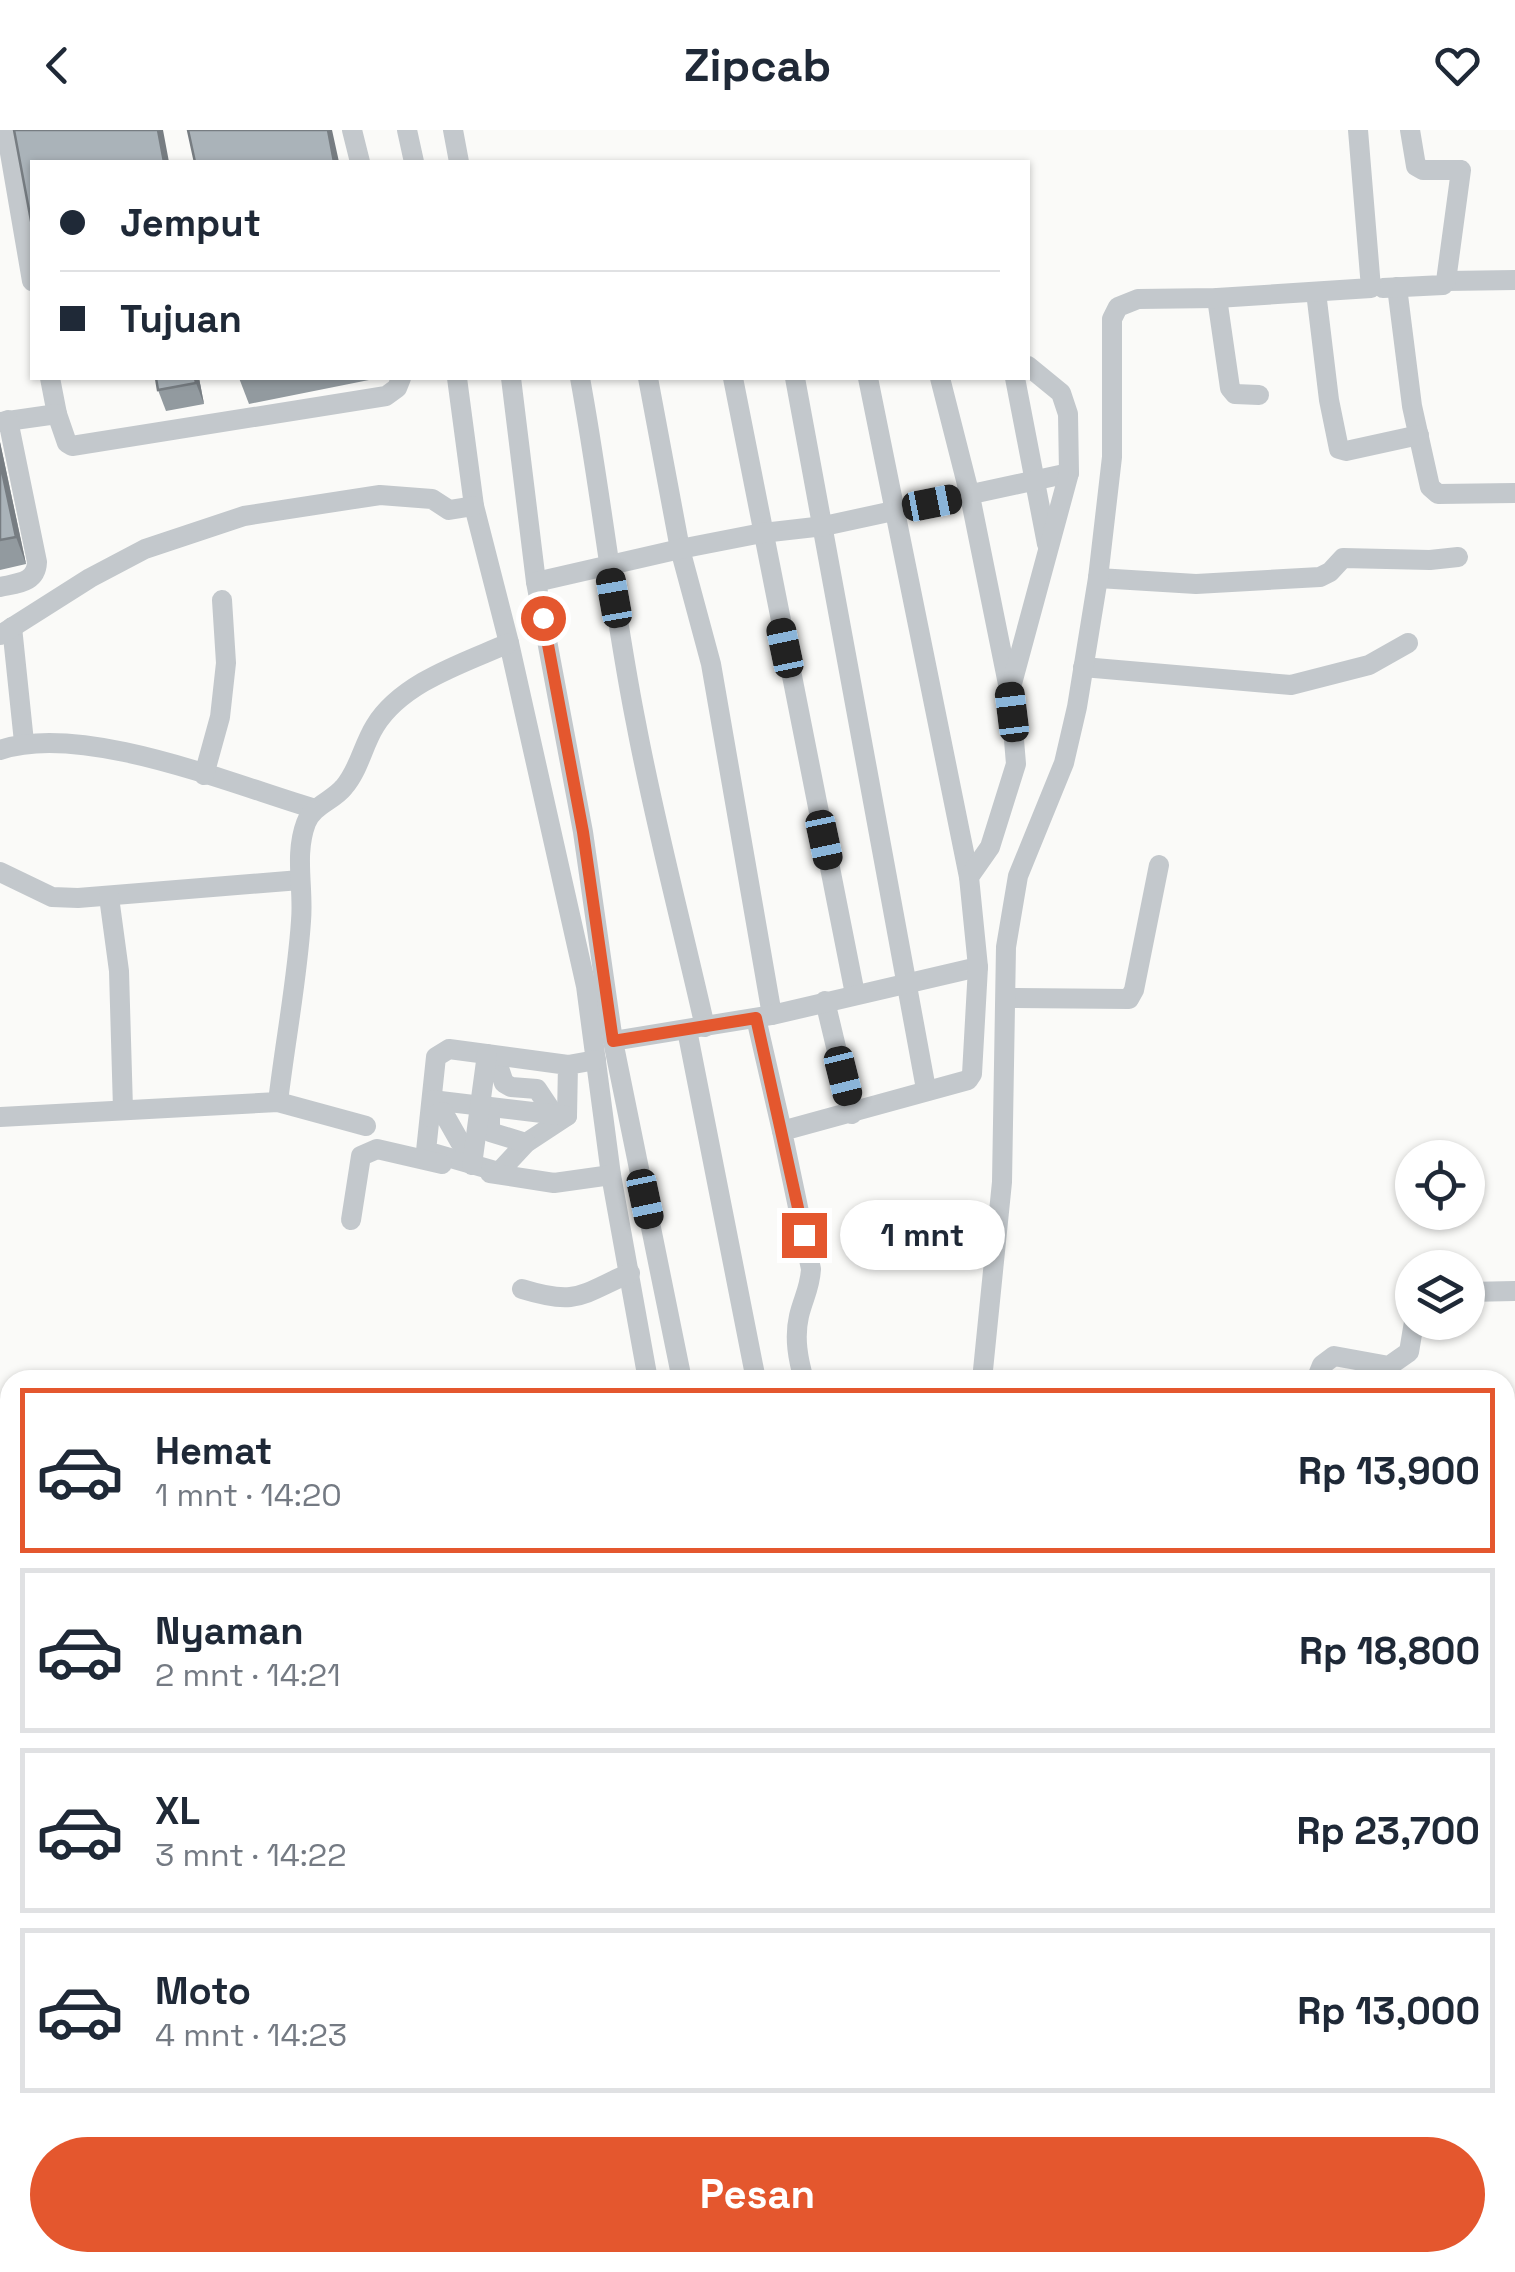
<!DOCTYPE html>
<html lang="id">
<meta charset="utf-8">
<style>
:root{--surface:#fff;--page:#f2f2f3;--text:#1f2937;--muted:#747a83;--line:#e0e1e3;--accent:#e4572e}
body{margin:0;font-family:"Space Grotesk",sans-serif;background:var(--page);color:var(--text);height:100vh;display:flex;flex-direction:column;font-size:38px;white-space:nowrap}
*{box-sizing:border-box;margin:0}
p{font-size:32px;color:var(--muted)}
.icon{flex:none;width:55px;height:55px;fill:none;stroke:currentColor;stroke-width:2;stroke-linecap:round;stroke-linejoin:round}
.map{position:relative;flex:1;overflow:hidden}
.sheet{position:absolute;left:0px;top:1240px;width:1515px;height:902px;display:flex;flex-direction:column;background:var(--surface);border-radius:30px 30px 0 0;box-shadow:0 2px 8px #0004}
.sheet>*{flex:none}
.banner{position:absolute;left:30px;top:30px;width:1000px;height:220px;border-radius:0px;box-shadow:0 2px 8px #0004;display:grid;align-content:center;height:220px;padding:0 30px;background:var(--surface)}
.buttons{position:absolute;left:1395px;top:1010px;display:grid;gap:20px}
.buttons a{display:grid;place-items:center;width:90px;height:90px;border-radius:50%;background:var(--surface);box-shadow:0 2px 8px #0004;font-size:50px}
.end{position:absolute;width:45px;height:45px;margin:-22px;border:12px solid #e4572e;background:#fff;box-shadow:0 0 0 5px #fff}
.from{border-radius:50%}
.bubble{position:absolute;height:70px;border-radius:35px;background:var(--surface);box-shadow:0 2px 8px #0004;font-size:32px;font-weight:700;line-height:70px;text-align:center}
.car{position:absolute;width:30px;height:60px;margin:-30px -15px;border-radius:12px;box-shadow:0 0 8px 2px #0007;background:linear-gradient(#222 24%,#8ab4d8 0 40%,#222 0 76%,#8ab4d8 0 86%,#222 0)}
.banner b{display:flex;align-items:center;gap:35px;height:95px;font-size:38px}
.banner b+b{border-top:2px solid var(--line)}
.banner i{width:25px;height:25px;background:var(--text)}
ul{padding:18px 0 0;list-style:none}
li{display:flex;align-items:center;gap:30px;height:165px;margin:0 20px 15px;padding:0 10px;border:5px solid var(--line);border-radius:0px}
li div{flex:1}
li b{display:block;font-size:38px}
li em{font-style:normal;font-weight:700}
li.active{border-color:var(--accent)}
li>.icon{width:90px;height:90px;stroke-width:1.5}
.action{display:flex;gap:20px;margin-top:auto;padding:20px 30px}
.action a{flex:1;height:115px;border-radius:60px;background:var(--accent);color:#fff;font-size:40px;font-weight:700;line-height:115px;text-align:center}
header{display:flex;justify-content:space-between;align-items:center;height:130px;padding:0 30px;background:var(--surface);font-size:45px;font-weight:700}
.map>svg:first-child{display:block}
.lines{fill:none;stroke-linecap:round;stroke-linejoin:round}
.minor{stroke:#c3c8cc;stroke-width:20}
.wall{fill:#929a9f}
.shaded-wall{fill:#777d82}
.building{fill:#aab3b9;stroke:#777d82;stroke-width:2.5}
.route{stroke:#e4572e;stroke-width:12}
</style>
<header><svg class="icon" aria-label="back" viewBox="0 0 24 24"><path d="M15 5l-7 7 7 7"/></svg>Zipcab<svg class="icon" aria-label="heart" viewBox="0 0 24 24"><path d="M12 20l-8-8c-3-5 5-10 8-4 3-6 11-1 8 4z"/></svg></header>
<div class="map">
<svg width="1515" height="2142" viewBox="0 0 1515 2142">
<rect width="100%" height="100%" fill="#fafaf8"/>
<g class="lines">
<!-- minor -->
<g class="minor">
<path d="M 6,0 L 32,151"/>
<path d="M 352,0 L 360,32"/>
<path d="M 407,0 L 414,32"/>
<path d="M 453,0 L 459,32"/>
<path d="M 1446,151 L 1515,150"/>
<path d="M 1397,157 L 1412,276 L 1430,357 L 1438,364 L 1515,363"/>
<path d="M 1383,158 L 1443,155 L 1446,151 L 1461,40 L 1423,40 L 1416,36 L 1410,0"/>
<path d="M 1316,162 L 1329,270 L 1339,319 L 1346,321 L 1419,305"/>
<path d="M 1217,168 L 1230,258 L 1235,264 L 1259,265"/>
<path d="M 50,248 L 57,284"/>
<path d="M 457,248 L 474,376 L 509,513 L 586,856 L 611,1045 L 648,1250"/>
<path d="M 511,248 L 536,452 L 583,702 L 613,911"/>
<path d="M 580,248 C 601,362 613,478 636,593 C 655,694 682,795 705,897"/>
<path d="M 648,248 L 680,419 L 711,534 L 772,885"/>
<path d="M 733,248 L 855,864"/>
<path d="M 795,248 L 926,959"/>
<path d="M 868,248 L 969,747"/>
<path d="M 940,248 L 970,366 L 1009,559"/>
<path d="M 1015,248 L 1047,414"/>
<path d="M 0,292 L 57,284 L 67,313 L 72,316 L 386,266 L 397,258 L 401,248"/>
<path d="M 1098,448 L 1196,454 L 1320,447 L 1330,442 L 1343,428 L 1430,430 L 1458,427"/>
<path d="M 536,452 L 680,419 L 762,403 L 824,396 L 1069,343"/>
<path d="M 0,457 C 18,453 36,453 37,432 L 8,290"/>
<path d="M 12,497 L 24,612"/>
<path d="M 0,505 L 90,448 L 145,419 L 244,386 L 380,365 L 432,369 L 449,380 L 474,376"/>
<path d="M 1083,537 L 1291,555 L 1369,535 L 1408,513"/>
<path d="M 0,620 C 82,592 231,654 315,679"/>
<path d="M 204,645 L 220,587 L 226,533 L 222,470"/>
<path d="M 0,742 L 52,767 L 78,768 L 300,750"/>
<path d="M 109,767 L 119,841 L 123,979"/>
<path d="M 1007,868 L 1129,869 L 1134,860 L 1159,735"/>
<path d="M 825,871 L 852,984"/>
<path d="M 756,888 L 782,1001"/>
<path d="M 687,900 L 756,1250"/>
<path d="M 495,926 L 504,953 L 511,957 L 537,959 L 553,983"/>
<path d="M 568,935 L 567,986 L 526,1013 L 499,1042 L 426,1021 L 436,927 L 449,919 L 568,935 L 596,930"/>
<path d="M 432,970 L 567,986"/>
<path d="M 278,972 C 285,912 297,851 301,791 C 304,758 294,725 306,693 C 313,675 333,671 344,657 C 359,640 363,615 375,596 C 402,552 464,533 509,513"/>
<path d="M 490,978 L 490,1002 L 526,1013"/>
<path d="M 0,987 L 278,972 L 366,996"/>
<path d="M 430,987 L 443,982 L 460,1012 L 474,1015"/>
<path d="M 472,1035 L 487,924"/>
<path d="M 490,1043 L 554,1053 L 611,1045"/>
<path d="M 351,1090 L 361,1026 L 377,1019 L 442,1034"/>
<path d="M 522,1159 C 577,1176 580,1165 630,1143"/>
<path d="M 1468,1162 L 1515,1161"/>
<path d="M 682,1250 L 613,911 L 772,885 L 978,837"/>
<path d="M 804,1250 C 798,1229 794,1208 799,1186 C 803,1169 810,1158 811,1139 L 782,1001 L 968,950 L 972,944 L 978,837 L 969,747 L 990,717 L 1016,634 L 1010,561 L 1069,343 L 1068,284 L 1061,263 L 1028,236"/>
<path d="M 982,1250 L 1002,1052 L 1006,817 L 1018,746 L 1064,633 L 1077,577 L 1098,448 L 1112,327 L 1112,189 L 1118,177 L 1138,169 L 1217,168 L 1371,158 L 1358,0"/>
<path d="M 1316,1250 L 1322,1235 L 1334,1226 L 1389,1236 L 1409,1222 L 1414,1192"/>
<path d="M 1505,1578 L 1515,1579"/>
<path d="M 0,1764 L 10,1753"/>
<path d="M 1505,1776 L 1515,1778"/>
<path d="M 0,1863 L 10,1864"/>
<path d="M 1515,1919 C 1507,1972 1504,2029 1515,2082"/>
<path d="M 870,2132 L 899,2142"/>
<path d="M 20,2142 L 22,2132"/>
<path d="M 75,2142 L 110,2137"/>
<path d="M 357,2142 L 379,2132"/>
<path d="M 628,2142 L 631,2132"/>
<path d="M 746,2142 L 747,2132"/>
<path d="M 946,2142 L 949,2132"/>
<path d="M 1154,2142 L 1154,2132"/>
</g>
</g>
<!-- wall -->
<g class="wall">
<path d="M 156,248 L 199,248 L 204,274 L 166,281 L 158,260 Z"/>
<path d="M 239,248 L 379,248 L 249,274 Z"/>
<path d="M 0,312 L 26,434 L 0,440 Z"/>
<path d="M 43,2132 L 103,2132 L 103,2135 L 46,2141 Z"/>
<path d="M 276,2132 L 305,2132 L 306,2133 L 279,2139 Z"/>
<path d="M 347,2132 L 365,2132 L 365,2135 L 348,2136 Z"/>
<path d="M 962,2138 L 1016,2142 L 964,2142 Z"/>
</g>
<!-- shaded-wall -->
<g class="shaded-wall">
<path d="M 158,0 L 163,0 L 169,32 L 164,32 Z"/>
<path d="M 328,0 L 332,0 L 339,32 L 334,32 Z"/>
<path d="M 195,248 L 199,248 L 204,274 L 196,253 Z"/>
<path d="M 0,312 L 26,434 L 16,407 L 0,332 Z"/>
<path d="M 1011,2132 L 1017,2132 L 1016,2142 L 1010,2142 Z"/>
</g>
<!-- building -->
<g class="building">
<path d="M 14,0 L 158,0 L 164,32 L 32,32 L 32,96 Z"/>
<path d="M 188,0 L 328,0 L 334,32 L 195,32 Z"/>
<path d="M 156,248 L 195,248 L 196,253 L 158,260 Z"/>
<path d="M 0,332 L 16,407 L 0,410 Z"/>
<path d="M 212,2132 L 245,2132 L 247,2141 L 214,2142 Z"/>
<path d="M 963,2132 L 1011,2132 L 1010,2142 L 962,2138 Z"/>
<path d="M 1082,2132 L 1110,2132 L 1108,2142 L 1080,2142 Z"/>
<path d="M 863,2133 L 888,2142 L 860,2142 Z"/>
<path d="M 434,2137 L 434,2142 L 416,2142 L 416,2138 Z"/>
</g>
<g class="lines">
<!-- route -->
<path class="route" d="M 543,488 L 583,702 L 613,911 L 756,888 L 804,1105"/>
</g>
</svg>
<div class="buttons">
<a><svg class="icon" aria-label="locate" viewBox="0 0 24 24"><circle cx="12" cy="12" r="6"/><path d="M12 2v4M12 18v4M2 12h4M18 12h4"/></svg></a>
<a><svg class="icon" aria-label="layers" viewBox="0 0 24 24"><path d="M12 4l9 5-9 5-9-5zM3 14l9 5 9-5"/></svg></a>
</div>
<i class="end from" style="left:543px;top:488px"></i>
<i class="end" style="left:804px;top:1105px"></i>
<div class="bubble" style="left:840px;top:1070px;width:165px">1 mnt</div>
<i class="car" style="left:932px;top:373px;rotate:79deg"></i>
<i class="car" style="left:614px;top:468px;rotate:350deg"></i>
<i class="car" style="left:785px;top:518px;rotate:348deg"></i>
<i class="car" style="left:1012px;top:582px;rotate:353deg"></i>
<i class="car" style="left:824px;top:710px;rotate:168deg"></i>
<i class="car" style="left:843px;top:946px;rotate:166deg"></i>
<i class="car" style="left:645px;top:1069px;rotate:168deg"></i>
<div class="banner">
<b><i class="from"></i>Jemput</b>
<b><i></i>Tujuan</b>
</div>
<section class="sheet">
<ul>
<li class="active"><svg class="icon" aria-label="car" viewBox="0 0 24 24"><path d="M5 17H2v-5l4-1 3-4h7l3 4 3 1v5h-3M9 17h6M6 11h13"/><circle cx="7" cy="17" r="2"/><circle cx="17" cy="17" r="2"/></svg><div><b>Hemat</b><p>1 mnt · 14:20</p></div><em>Rp 13,900</em></li>
<li><svg class="icon" aria-label="car" viewBox="0 0 24 24"><path d="M5 17H2v-5l4-1 3-4h7l3 4 3 1v5h-3M9 17h6M6 11h13"/><circle cx="7" cy="17" r="2"/><circle cx="17" cy="17" r="2"/></svg><div><b>Nyaman</b><p>2 mnt · 14:21</p></div><em>Rp 18,800</em></li>
<li><svg class="icon" aria-label="car" viewBox="0 0 24 24"><path d="M5 17H2v-5l4-1 3-4h7l3 4 3 1v5h-3M9 17h6M6 11h13"/><circle cx="7" cy="17" r="2"/><circle cx="17" cy="17" r="2"/></svg><div><b>XL</b><p>3 mnt · 14:22</p></div><em>Rp 23,700</em></li>
<li><svg class="icon" aria-label="car" viewBox="0 0 24 24"><path d="M5 17H2v-5l4-1 3-4h7l3 4 3 1v5h-3M9 17h6M6 11h13"/><circle cx="7" cy="17" r="2"/><circle cx="17" cy="17" r="2"/></svg><div><b>Moto</b><p>4 mnt · 14:23</p></div><em>Rp 13,000</em></li>
</ul>
<div class="action"><a>Pesan</a></div>
</section>
</div>
